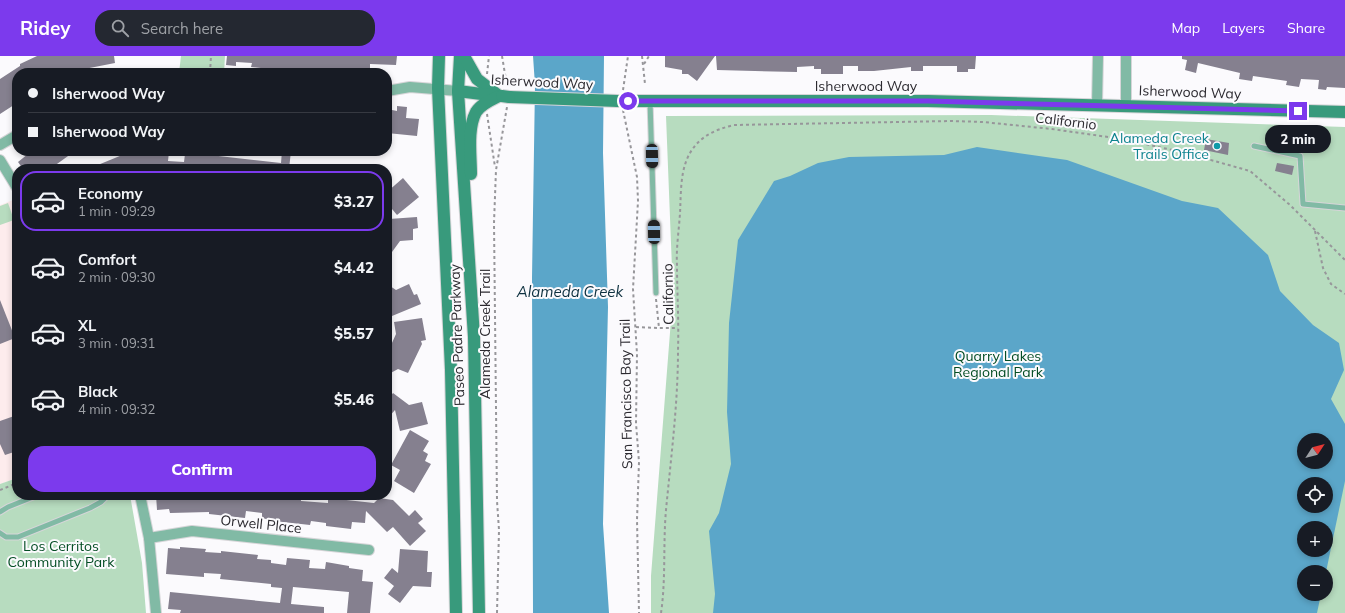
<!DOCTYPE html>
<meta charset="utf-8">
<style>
:root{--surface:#171b24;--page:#242831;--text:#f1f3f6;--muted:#9ea1a6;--line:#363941;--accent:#7c3aed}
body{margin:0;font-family:Mulish,sans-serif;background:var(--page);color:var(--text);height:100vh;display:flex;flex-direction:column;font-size:15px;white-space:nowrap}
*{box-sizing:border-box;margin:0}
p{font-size:13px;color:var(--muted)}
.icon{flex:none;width:22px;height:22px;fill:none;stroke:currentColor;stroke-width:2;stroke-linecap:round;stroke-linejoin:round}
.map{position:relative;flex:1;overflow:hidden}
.drawer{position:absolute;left:12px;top:108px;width:380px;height:336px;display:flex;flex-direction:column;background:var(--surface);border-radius:16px;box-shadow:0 2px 6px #0003}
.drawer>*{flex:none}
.hud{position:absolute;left:12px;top:12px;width:380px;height:88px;border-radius:16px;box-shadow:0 2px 6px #0003;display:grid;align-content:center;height:88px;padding:0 16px;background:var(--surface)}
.needle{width:26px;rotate:54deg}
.buttons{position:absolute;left:1297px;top:377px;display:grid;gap:8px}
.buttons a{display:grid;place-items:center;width:36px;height:36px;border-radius:50%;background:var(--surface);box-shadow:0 2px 6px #0003;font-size:20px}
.end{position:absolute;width:18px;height:18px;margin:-9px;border:5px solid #7c3aed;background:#fff;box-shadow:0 0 0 2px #fff}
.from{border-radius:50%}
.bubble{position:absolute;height:28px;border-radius:14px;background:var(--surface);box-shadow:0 2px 6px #0003;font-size:13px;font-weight:800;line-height:28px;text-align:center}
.car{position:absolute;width:12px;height:24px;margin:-12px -6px;border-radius:5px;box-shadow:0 0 3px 1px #0007;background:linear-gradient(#222 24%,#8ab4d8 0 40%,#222 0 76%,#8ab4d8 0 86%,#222 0)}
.hud b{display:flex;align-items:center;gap:14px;height:38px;font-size:15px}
.hud b+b{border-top:1px solid var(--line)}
.hud i{width:10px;height:10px;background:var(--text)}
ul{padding:7px 0 0;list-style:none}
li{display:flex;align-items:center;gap:12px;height:60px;margin:0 8px 6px;padding:0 8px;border:2px solid transparent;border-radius:16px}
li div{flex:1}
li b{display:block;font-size:15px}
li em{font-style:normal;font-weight:800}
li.current{border-color:var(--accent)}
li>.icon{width:36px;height:36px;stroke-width:1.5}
.cta{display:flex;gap:8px;margin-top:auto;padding:8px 16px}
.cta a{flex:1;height:46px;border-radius:16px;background:var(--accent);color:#fff;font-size:16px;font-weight:800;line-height:46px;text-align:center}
header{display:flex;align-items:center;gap:24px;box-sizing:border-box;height:56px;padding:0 20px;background:var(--accent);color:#fff}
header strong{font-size:19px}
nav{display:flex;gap:22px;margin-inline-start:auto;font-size:14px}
.search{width:280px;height:36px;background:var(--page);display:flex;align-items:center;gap:10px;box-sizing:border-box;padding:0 14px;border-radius:16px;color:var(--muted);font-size:15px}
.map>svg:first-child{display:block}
.education{fill:#fdeced}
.green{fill:#b7dcbf;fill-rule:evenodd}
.water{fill:#5ba6c9;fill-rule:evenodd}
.building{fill:#85808f}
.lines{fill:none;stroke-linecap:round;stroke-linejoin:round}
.lane-casing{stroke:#d6d5d8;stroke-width:7}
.street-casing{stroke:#d6d5d8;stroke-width:12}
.secondary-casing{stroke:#d6d5d8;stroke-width:14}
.path{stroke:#97969a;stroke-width:2;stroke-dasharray:3 3;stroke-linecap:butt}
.lane{stroke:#81baa5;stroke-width:5}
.street{stroke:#81baa5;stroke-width:10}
.secondary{stroke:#389a7c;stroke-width:12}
.secondary-bridge-casing{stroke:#d6d5d8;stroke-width:14;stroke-linecap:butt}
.secondary-bridge{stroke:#389a7c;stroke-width:12}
.route{stroke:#7c3aed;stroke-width:5}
.culture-dot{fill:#0f9aa8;stroke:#fbfafd;stroke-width:1.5}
.labels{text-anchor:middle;stroke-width:4;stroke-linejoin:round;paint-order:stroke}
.street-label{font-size:14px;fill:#2c2a30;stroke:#fbfafd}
.culture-label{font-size:14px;fill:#0d838f;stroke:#fbfafd;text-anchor:end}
.park-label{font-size:14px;fill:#044d24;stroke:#fbfafd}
.water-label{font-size:15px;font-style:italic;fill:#0e3140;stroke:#fbfafd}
</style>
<header>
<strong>Ridey</strong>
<div class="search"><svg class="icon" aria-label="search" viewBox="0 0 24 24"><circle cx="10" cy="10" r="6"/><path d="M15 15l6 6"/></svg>Search here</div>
<nav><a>Map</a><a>Layers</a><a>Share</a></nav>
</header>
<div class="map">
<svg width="1345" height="557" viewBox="0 0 1345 557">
<rect width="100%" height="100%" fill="#fbfafd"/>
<!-- education -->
<path class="education" d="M 13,144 L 17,151 L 17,422 L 0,428 L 0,149 Z"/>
<!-- green -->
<g class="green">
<path d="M 181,0 L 225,0 L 224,17 L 179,17 Z"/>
<path d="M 991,59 L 1345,71 L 1345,557 L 651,557 L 651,520 L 673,238 L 666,60 ZM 1304,384 L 1326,384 L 1326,406 L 1304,406 ZM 1304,428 L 1326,428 L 1326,450 L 1304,450 ZM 1304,472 L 1326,472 L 1326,494 L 1304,494 ZM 1304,516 L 1326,516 L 1326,538 L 1304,538 Z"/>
<path d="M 8,147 L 14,164 L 0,169 L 0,150 Z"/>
<path d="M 17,422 L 17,439 L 130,439 L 142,507 L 146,557 L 0,557 L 0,428 Z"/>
</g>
<!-- water -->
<g class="water">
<path d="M 533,0 L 604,0 L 603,97 L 608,251 L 603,468 L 609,557 L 533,557 L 532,222 L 535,29 Z"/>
<path d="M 977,91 L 1067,104 L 1182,145 L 1218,152 L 1268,199 L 1280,235 L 1313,269 L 1339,287 L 1344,314 L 1331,343 L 1345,368 L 1345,425 L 1326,516 L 1304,516 L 1304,538 L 1321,538 L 1317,557 L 713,557 L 715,538 L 709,475 L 719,457 L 731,408 L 727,356 L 729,267 L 738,184 L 774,125 L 790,120 L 818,107 L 849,101 L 944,99 ZM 1304,384 L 1326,384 L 1326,406 L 1304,406 ZM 1304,428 L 1326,428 L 1326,450 L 1304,450 ZM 1304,472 L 1326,472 L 1326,494 L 1304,494 Z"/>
</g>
<!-- building -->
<g class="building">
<path d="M 37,0 L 114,0 L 115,7 L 64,17 L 17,17 L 17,47 L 0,58 L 0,23 L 20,10 L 20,8 Z"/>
<path d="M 227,0 L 397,0 L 396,9 L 370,8 L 370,17 L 317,17 L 288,12 L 288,15 L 251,11 L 252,7 L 236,6 L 236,10 L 226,9 Z"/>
<path d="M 665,0 L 715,0 L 697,25 L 688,18 L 682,18 L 682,14 L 665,11 Z"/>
<path d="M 716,0 L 976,0 L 975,13 L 968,13 L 968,16 L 957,16 L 957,10 L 923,10 L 923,15 L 911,15 L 911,11 L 874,15 L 858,15 L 858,10 L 843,10 L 843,18 L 821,18 L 821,13 L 814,13 L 814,10 L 797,11 L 797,16 L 717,14 Z"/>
<path d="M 1182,0 L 1345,0 L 1345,32 L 1327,31 L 1326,34 L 1318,33 L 1319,24 L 1301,23 L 1299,31 L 1286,29 L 1287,25 L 1253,20 L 1252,25 L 1239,23 L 1240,17 L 1198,7 L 1196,17 L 1185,14 L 1187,4 L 1182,3 Z"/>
<path d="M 397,50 L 407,51 L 406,62 L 419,63 L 417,80 L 387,77 L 387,53 L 397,55 Z"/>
<path d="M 1281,78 L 1294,82 L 1292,90 L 1278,86 Z"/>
<path d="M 1206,83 L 1229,87 L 1228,99 L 1204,94 Z"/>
<path d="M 26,95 L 75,95 L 50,113 L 23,113 L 18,106 L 28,98 Z"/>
<path d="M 132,95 L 169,96 L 168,105 L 184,106 L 185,98 L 191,99 L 192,97 L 281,107 L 282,95 L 291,95 L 289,113 L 88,113 Z"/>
<path d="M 1277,107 L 1294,110 L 1292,119 L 1275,115 Z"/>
<path d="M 403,122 L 419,141 L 397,159 L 387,147 L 387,136 Z"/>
<path d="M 417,161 L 418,172 L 413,173 L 413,184 L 400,185 L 392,196 L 389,163 Z"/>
<path d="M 387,228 L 396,234 L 409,228 L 414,239 L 417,238 L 421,248 L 392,260 L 387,247 Z"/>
<path d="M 0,244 L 15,282 L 0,288 Z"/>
<path d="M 422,262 L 426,284 L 421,285 L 422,288 L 408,317 L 398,313 L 387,319 L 387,298 L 396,278 L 394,266 Z"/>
<path d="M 393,337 L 409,349 L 422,346 L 428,368 L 400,375 L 395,354 L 387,363 L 387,344 Z"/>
<path d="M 17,359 L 17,395 L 5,399 L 0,388 L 0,365 Z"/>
<path d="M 410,374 L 429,385 L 423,395 L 428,398 L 425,405 L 431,408 L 414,437 L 394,425 L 400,414 L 391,409 Z"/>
<path d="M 156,439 L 301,439 L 301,445 L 328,447 L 328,442 L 374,447 L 379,442 L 393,444 L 409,460 L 415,454 L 423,463 L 418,467 L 426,475 L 410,490 L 393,471 L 387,476 L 366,455 L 365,467 L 352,466 L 351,473 L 326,470 L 326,467 L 311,465 L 310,469 L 274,465 L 262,462 L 262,457 L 246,455 L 245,462 L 209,458 L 209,456 L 170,457 L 169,453 L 157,454 Z"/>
<path d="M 180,491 L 206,493 L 205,496 L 221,497 L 221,495 L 258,499 L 257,503 L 271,504 L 271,507 L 286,509 L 287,502 L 310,504 L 309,512 L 325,513 L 326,506 L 349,510 L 349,512 L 363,514 L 362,525 L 373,526 L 370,557 L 347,557 L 349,536 L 293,531 L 291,548 L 324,551 L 324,557 L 180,557 L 181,554 L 168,553 L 170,536 L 280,547 L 282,532 L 271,531 L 271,528 L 220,523 L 221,518 L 204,517 L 204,521 L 166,518 L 168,492 L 180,493 Z"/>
<path d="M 400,493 L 428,495 L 427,516 L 432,516 L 431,531 L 413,530 L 400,547 L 388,538 L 394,530 L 384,522 L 392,512 L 398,517 Z"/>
</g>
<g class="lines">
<defs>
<g id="lane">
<path d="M 650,45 L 656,237"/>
<path d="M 1254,90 L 1300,100 L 1303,148 L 1345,152"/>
<path d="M 0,456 L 8,451 L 38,439"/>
<path d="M 0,477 L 6,481 L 18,481 L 90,452 L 101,446 L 108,439"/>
</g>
<g id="street">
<path d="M 387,35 L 410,31 L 458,35"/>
<path d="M 1097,49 L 1098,0"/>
<path d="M 1126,49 L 1126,0"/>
<path d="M 0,89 L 17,79"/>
<path d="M 0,104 L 17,132"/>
<path d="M 140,439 L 149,482 L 156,557"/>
<path d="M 149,482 L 192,475 L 369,494"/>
</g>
<g id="secondary">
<path d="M 439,0 L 438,32 L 451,314 L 456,557"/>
<path d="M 460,0 L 458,35 L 474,281 L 479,557"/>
<path d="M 464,0 L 477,23 L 499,40"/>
<path d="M 458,35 L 497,40"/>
<path d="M 509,41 L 618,45"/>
<path d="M 628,45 L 928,45 L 1345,56"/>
<path d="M 471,118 C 471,99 467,73 476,56 C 481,48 491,44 499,40"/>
</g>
</defs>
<!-- lane casing -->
<use href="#lane" class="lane-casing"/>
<!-- street casing -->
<use href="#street" class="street-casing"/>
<!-- secondary casing -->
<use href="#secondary" class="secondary-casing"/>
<!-- path -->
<g class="path">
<path d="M 502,0 L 507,30"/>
<path d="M 642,0 L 645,28"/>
<path d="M 644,8 L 649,0"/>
<path d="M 210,17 L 211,0"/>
<path d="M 487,18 L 489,0"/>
<path d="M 623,34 L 628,0"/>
<path d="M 623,54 L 637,121 L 638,145 L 633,233 L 637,298 L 636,367 L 639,406 L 637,464 L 639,557"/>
<path d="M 487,58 L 495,111"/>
<path d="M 1315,175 L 1323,212 L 1331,228 L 1345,238"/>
<path d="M 656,243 L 659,272 L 678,272"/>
<path d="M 636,271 L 659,272"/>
<path d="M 0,434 L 17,427"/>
<path d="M 497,557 L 499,474 L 497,445 L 494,167 L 496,114 L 507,51"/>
<path d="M 661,557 C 666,523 663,488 666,454 C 671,401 678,348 678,294 C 679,265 677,237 677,209 C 676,192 679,174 680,157 C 681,140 680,120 687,103 C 696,82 713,74 734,69 L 952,65 L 983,66 L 1052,73 L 1122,83 L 1186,97 L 1250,115 L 1290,149 L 1345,204"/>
</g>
<!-- lane -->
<use href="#lane" class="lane"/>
<!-- street -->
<use href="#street" class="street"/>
<!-- secondary -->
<use href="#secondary" class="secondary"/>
<defs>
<g id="secondary-bridge">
<path d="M 502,40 L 509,41"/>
<path d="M 618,45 L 628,45"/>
</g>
</defs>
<!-- secondary-bridge casing -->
<use href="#secondary-bridge" class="secondary-bridge-casing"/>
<!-- secondary-bridge -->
<use href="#secondary-bridge" class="secondary-bridge"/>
</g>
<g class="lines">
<!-- route -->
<path class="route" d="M 628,45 L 928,45 L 1298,55"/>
</g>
<!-- markers -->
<circle class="culture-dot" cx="1217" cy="90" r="4"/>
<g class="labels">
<!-- street labels -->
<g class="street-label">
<text transform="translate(542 26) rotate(3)" y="5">Isherwood Way</text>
<text x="866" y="35">Isherwood Way</text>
<text transform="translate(1190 36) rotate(2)" y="5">Isherwood Way</text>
<text transform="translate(1066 65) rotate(7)" y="5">Californio</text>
<text transform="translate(668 238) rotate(-91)" y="5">Californio</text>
<text transform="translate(485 278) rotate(-90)" y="5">Alameda Creek Trail</text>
<text transform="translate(457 279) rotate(-92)" y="5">Paseo Padre Parkway</text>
<text transform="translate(626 338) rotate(-91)" y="5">San Francisco Bay Trail</text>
<text transform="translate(261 468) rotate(6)" y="5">Orwell Place</text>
</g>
<!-- culture labels -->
<g class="culture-label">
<text x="1209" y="87">Alameda Creek<tspan x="1209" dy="16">Trails Office</tspan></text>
</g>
<!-- park labels -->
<g class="park-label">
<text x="998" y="305">Quarry Lakes<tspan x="998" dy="16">Regional Park</tspan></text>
<text x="61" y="495">Los Cerritos<tspan x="61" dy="16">Community Park</tspan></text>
</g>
<!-- water labels -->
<g class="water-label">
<text x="570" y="241">Alameda Creek</text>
</g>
</g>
</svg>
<div class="buttons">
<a><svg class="needle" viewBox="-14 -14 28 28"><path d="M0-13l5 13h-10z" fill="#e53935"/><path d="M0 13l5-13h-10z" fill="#9ea1a6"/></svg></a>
<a><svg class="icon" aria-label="locate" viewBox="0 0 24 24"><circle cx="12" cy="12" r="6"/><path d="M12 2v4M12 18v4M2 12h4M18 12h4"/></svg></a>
<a>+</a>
<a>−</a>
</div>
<i class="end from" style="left:628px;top:45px"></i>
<i class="end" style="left:1298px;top:55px"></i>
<div class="bubble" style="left:1265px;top:69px;width:66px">2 min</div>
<i class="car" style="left:652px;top:100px;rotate:179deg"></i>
<i class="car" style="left:654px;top:176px;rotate:359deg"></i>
<div class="hud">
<b><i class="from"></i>Isherwood Way</b>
<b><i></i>Isherwood Way</b>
</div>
<section class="drawer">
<ul>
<li class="current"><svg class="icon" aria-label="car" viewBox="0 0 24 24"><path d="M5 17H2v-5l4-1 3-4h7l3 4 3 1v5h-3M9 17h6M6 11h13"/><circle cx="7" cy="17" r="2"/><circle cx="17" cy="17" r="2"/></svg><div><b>Economy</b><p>1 min · 09:29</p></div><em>$3.27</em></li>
<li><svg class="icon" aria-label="car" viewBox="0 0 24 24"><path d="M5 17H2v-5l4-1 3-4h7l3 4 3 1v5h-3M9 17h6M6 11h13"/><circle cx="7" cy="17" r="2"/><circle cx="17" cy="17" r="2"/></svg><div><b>Comfort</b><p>2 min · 09:30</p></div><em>$4.42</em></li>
<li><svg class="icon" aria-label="car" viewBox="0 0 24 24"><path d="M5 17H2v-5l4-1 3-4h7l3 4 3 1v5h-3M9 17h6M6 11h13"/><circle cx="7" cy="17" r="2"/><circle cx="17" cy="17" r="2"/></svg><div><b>XL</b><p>3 min · 09:31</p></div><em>$5.57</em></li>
<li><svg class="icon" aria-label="car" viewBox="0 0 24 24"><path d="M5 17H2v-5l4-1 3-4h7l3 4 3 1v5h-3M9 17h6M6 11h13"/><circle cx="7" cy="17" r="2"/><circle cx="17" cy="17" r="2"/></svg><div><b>Black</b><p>4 min · 09:32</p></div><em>$5.46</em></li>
</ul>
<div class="cta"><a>Confirm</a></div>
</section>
</div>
